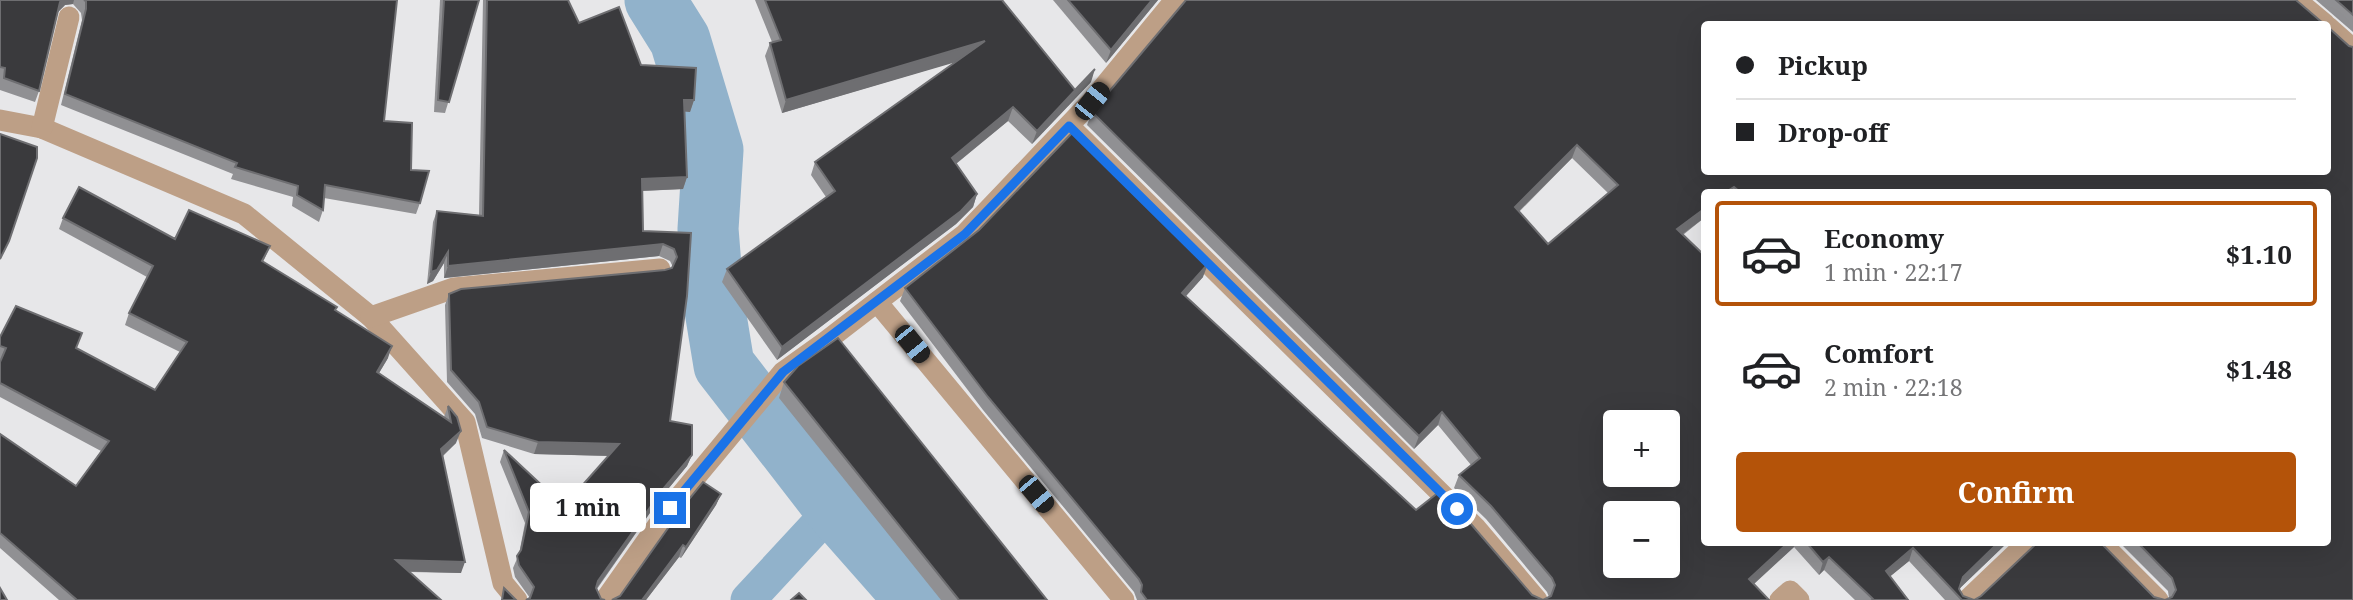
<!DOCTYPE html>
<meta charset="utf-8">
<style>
:root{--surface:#fff;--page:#f6f6f6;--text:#202124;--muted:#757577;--line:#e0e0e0;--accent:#b45309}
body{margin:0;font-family:"Noto Serif",serif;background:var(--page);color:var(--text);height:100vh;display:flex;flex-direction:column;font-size:26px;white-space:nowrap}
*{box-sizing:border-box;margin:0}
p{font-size:23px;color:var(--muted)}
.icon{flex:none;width:38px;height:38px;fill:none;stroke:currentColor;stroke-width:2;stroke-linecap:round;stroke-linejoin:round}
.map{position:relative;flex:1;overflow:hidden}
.sheet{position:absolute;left:1701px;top:189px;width:630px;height:357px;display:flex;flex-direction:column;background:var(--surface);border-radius:7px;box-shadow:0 7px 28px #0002}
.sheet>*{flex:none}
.banner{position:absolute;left:1701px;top:21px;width:630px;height:154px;border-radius:7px;box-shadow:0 7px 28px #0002;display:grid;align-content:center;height:154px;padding:0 35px;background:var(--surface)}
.fabs{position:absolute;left:1603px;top:410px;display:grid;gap:14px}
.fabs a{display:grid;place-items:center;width:77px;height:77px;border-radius:7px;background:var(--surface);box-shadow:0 7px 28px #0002;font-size:35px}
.end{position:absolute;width:32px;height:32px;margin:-16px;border:9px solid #1a73e8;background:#fff;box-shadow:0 0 0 4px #fff}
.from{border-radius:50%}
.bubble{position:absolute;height:49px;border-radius:7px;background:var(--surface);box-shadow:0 7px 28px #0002;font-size:23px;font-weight:700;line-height:49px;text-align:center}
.car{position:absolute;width:21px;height:42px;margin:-21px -10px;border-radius:9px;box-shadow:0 0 5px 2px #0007;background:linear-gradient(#222 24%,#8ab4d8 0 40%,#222 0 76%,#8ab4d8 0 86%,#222 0)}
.banner b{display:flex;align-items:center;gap:24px;height:66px;font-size:26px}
.banner b+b{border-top:2px solid var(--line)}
.banner i{width:18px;height:18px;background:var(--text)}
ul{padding:12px 0 0;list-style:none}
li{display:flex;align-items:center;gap:21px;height:105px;margin:0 14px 10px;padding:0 21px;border:4px solid transparent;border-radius:7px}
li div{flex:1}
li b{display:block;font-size:26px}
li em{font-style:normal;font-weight:700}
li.current{border-color:var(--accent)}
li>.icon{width:63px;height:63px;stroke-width:1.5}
.cta{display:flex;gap:14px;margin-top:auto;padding:14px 35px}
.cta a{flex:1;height:80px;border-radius:7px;background:var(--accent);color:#fff;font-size:28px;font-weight:700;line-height:80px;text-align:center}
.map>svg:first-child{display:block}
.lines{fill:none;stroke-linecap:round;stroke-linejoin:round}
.canal{stroke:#91b2cb;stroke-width:35}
.river{stroke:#91b2cb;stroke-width:61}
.street{stroke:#bd9f86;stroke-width:21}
.wall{fill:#909093;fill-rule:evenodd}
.shaded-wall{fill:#6e6e71}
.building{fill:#3a3a3d;stroke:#6e6e71;stroke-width:2;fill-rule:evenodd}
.route{stroke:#1a73e8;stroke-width:9}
</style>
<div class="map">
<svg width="2353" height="600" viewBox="0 0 2353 600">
<rect width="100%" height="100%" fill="#e7e7e9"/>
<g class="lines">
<!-- canal -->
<path class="canal" d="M 748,600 L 834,507"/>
<!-- river -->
<path class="river" d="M 655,0 L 680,40 L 713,150 L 708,229 L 714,304 L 724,365 L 834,507 L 916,600"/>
<!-- street -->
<g class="street">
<path d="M 2296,0 L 2325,24"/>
<path d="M 2328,27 L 2353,49"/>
<path d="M 0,120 L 42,128 L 244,214 L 371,317 L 465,422 L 503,583 L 517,600"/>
<path d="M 1069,126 L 1476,528 L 1537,600"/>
<path d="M 42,128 L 69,17"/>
<path d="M 877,302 L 1124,600"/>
<path d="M 371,317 L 454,288 L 660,269"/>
<path d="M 2100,542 L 2158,600"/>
<path d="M 605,600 L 670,508 L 783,372 L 825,342 L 965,234 L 1092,101 L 1175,0"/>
<path d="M 1780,600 L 1790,591 L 1799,600"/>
<path d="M 1967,600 L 2028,542"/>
</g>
</g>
<!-- wall -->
<g class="wall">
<path d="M 0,0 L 397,0 L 384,121 L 411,170 L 420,203 L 416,214 L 324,198 L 323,210 L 319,222 L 292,206 L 293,197 L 231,179 L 233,174 L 61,105 L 82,20 L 81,13 L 73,4 L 65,5 L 58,12 L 39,91 L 35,102 L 0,90 Z"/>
<path d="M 440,0 L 479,0 L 445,113 L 434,112 Z"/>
<path d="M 483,0 L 568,0 L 579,23 L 694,100 L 690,112 L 684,111 L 687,177 L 683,189 L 643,191 L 643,231 L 691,233 L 670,421 L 692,455 L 687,466 L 659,500 L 597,589 L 601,599 L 530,598 L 515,577 L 513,568 L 519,554 L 525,523 L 500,462 L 504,450 L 564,506 L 608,456 L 534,454 L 482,438 L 475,414 L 447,382 L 445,305 L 449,294 L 665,270 L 673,267 L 670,261 L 659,256 L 444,278 L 444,263 L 433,281 L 427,284 L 433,222 L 437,211 L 479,215 Z"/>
<path d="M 755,0 L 1002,0 L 1075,90 L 1091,82 L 1032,144 L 1008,121 L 956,164 L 977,194 L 973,207 L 956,224 L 777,360 L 722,282 L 727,269 L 826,197 L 811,175 L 815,162 L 957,61 L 782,113 L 765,56 L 770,43 L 772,42 Z"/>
<path d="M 1053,0 L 1158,0 L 1106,63 Z"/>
<path d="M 2316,0 L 2353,0 L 2353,32 Z"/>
<path d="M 1092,112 L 2328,172 L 2353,600 L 1945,600 L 1909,561 L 1890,576 L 1909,600 L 1855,600 L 1824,570 L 1819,575 L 1794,547 L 1754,584 L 1769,600 L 1137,600 L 1134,592 L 983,410 L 900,301 L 905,288 L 1203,277 L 1186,296 L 1416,510 L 1532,595 L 1543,600 L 1549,597 L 1547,592 L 1486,519 L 1454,488 L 1459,475 L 1471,465 L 1438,425 L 1414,449 L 1087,125 ZM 1572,158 L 1608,193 L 1548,244 L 1519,212 ZM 1704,192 L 2328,192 L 2328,542 L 2119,542 L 2168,591 L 2169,598 L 2165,600 L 2154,597 L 1974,600 L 1963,596 L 1959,589 L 2008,542 L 1704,542 L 1683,235 L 1704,218 Z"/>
<path d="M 63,218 L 175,239 L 270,246 L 263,262 L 336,311 L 388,358 L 379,373 L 444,417 L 448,406 L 456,443 L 443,456 L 461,573 L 410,572 L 441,600 L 59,600 L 0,548 L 0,434 L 76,486 L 101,451 L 0,397 L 0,362 L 1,359 L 0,359 L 0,337 L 76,348 L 155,390 L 180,352 L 125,325 L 129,313 L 147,277 L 59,229 Z"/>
<path d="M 784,382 L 1047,600 L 941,600 L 779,398 Z"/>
<path d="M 721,494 L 716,505 L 681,558 L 679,557 L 646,600 L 612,600 L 620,596 Z"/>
</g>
<!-- shaded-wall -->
<g class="shaded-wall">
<path d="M 63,0 L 74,0 L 73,4 L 65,5 L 56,14 L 60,2 Z"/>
<path d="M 1152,0 L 1158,0 L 1106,63 L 1111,50 Z"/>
<path d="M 985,41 L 980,55 L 782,113 L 786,100 Z"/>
<path d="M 1095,69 L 1091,82 L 1032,144 L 1037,131 Z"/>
<path d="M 684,100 L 694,100 L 690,112 L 679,111 Z"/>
<path d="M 1013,107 L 1008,121 L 947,171 L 952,158 Z"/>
<path d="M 1577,145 L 1572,158 L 1510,220 L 1515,207 Z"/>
<path d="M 687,177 L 683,189 L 638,191 L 642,179 Z"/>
<path d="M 977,194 L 973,207 L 956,224 L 777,360 L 782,347 Z"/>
<path d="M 1704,209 L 1704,218 L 1672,242 L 1677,229 Z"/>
<path d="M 663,244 L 659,256 L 444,278 L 448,266 Z"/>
<path d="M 448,252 L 444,263 L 433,281 L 427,284 L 431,272 Z"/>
<path d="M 1208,264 L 1203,277 L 1177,306 L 1182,293 Z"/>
<path d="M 392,346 L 388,358 L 373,383 L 377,372 Z"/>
<path d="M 1442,412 L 1438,425 L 1414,449 L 1419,436 Z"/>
<path d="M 461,431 L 456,443 L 437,461 L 441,449 Z"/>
<path d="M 538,442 L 619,444 L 614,456 L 534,454 Z"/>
<path d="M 692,455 L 687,466 L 659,500 L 594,592 L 598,581 L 663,489 Z"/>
<path d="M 721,494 L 716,505 L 681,558 L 686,547 Z"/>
<path d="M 1789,542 L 1795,542 L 1794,547 L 1745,592 L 1749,579 Z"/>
<path d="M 1999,542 L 2008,542 L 1958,590 L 1963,577 Z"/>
<path d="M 683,545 L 679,557 L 646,600 L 642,600 Z"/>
<path d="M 1913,548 L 1909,561 L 1881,584 L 1886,571 Z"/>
<path d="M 1829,557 L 1824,570 L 1819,575 L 1823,562 Z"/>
<path d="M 396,560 L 465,562 L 461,573 L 392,571 Z"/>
</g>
<!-- building -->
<g class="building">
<path d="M 0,0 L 63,0 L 60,2 L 39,91 L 4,78 L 5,68 L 0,67 Z"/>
<path d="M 84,0 L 397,0 L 384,121 L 412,123 L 411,170 L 429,171 L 420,203 L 325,185 L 323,210 L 297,195 L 298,186 L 235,167 L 237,163 L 65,94 L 86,9 L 86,1 Z"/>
<path d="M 444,0 L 479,0 L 449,102 L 438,100 Z"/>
<path d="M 487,0 L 568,0 L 579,23 L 619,7 L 641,65 L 696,68 L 694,100 L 684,100 L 687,177 L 642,179 L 643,231 L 691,233 L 687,296 L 670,421 L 692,425 L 692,455 L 663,489 L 598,581 L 596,588 L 601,599 L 605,600 L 526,600 L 530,598 L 534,587 L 519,565 L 517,556 L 521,550 L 529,512 L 504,450 L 564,506 L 619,444 L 538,442 L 487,427 L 479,402 L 451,370 L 449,294 L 461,289 L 665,270 L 672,268 L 677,257 L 674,249 L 663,244 L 448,266 L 448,252 L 437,270 L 431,272 L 437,211 L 483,216 Z"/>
<path d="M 765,0 L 1002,0 L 1075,90 L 1095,69 L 1037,131 L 1013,107 L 952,158 L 977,194 L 961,211 L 782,347 L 727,269 L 835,191 L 815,162 L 985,41 L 786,100 L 770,43 L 781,40 Z"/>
<path d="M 1068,0 L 1152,0 L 1111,50 Z"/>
<path d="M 1186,0 L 2296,0 L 2324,24 L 1704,24 L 1704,172 L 2328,172 L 2328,27 L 2349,46 L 2353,47 L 2353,600 L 1962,600 L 1913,548 L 1886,571 L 1908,600 L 1872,600 L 1873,599 L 1829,557 L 1823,562 L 1806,542 L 1999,542 L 1963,577 L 1959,589 L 1963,596 L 1974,600 L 1981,596 L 2038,542 L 2100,542 L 2154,597 L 2165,600 L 2172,597 L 2176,590 L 2172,578 L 2137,542 L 2328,542 L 2328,192 L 1740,192 L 1734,187 L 1726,192 L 1704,192 L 1704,209 L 1677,229 L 1704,255 L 1704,542 L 1789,542 L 1749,579 L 1769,600 L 1147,600 L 1141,592 L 1142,585 L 1139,579 L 988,397 L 905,288 L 979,230 L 1074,131 L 1208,264 L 1182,293 L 1416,510 L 1439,492 L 1471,524 L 1532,595 L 1543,600 L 1551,596 L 1555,585 L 1552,578 L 1491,506 L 1459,475 L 1480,458 L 1442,412 L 1419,436 L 1092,112 ZM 1577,145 L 1618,185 L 1548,244 L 1515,207 ZM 1615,422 L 1668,422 L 1668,474 L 1615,474 ZM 1615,513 L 1668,513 L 1668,565 L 1615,565 Z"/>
<path d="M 2336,0 L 2353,0 L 2353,15 Z"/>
<path d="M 0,134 L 37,147 L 37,158 L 9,241 L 0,259 Z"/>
<path d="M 79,187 L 175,239 L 189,210 L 270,246 L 262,261 L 337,307 L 335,310 L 392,346 L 377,372 L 451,422 L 448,406 L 457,417 L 461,431 L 441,449 L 465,562 L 396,560 L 441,600 L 77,600 L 0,533 L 0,434 L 76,486 L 109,441 L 0,383 L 0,362 L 6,348 L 0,346 L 0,337 L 16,306 L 82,333 L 76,348 L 155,390 L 187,342 L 129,313 L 153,266 L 63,218 Z"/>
<path d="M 838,338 L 1047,600 L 959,600 L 784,382 L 798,366 Z"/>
<path d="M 703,482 L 721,494 L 686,547 L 683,545 L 642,600 L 612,600 L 620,596 L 685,504 Z"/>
<path d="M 0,588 L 7,600 L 0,600 Z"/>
<path d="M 504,588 L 516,600 L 502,600 Z"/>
<path d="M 799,593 L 806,600 L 791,600 Z"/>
</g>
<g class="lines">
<!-- route -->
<path class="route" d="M 670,508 L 783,372 L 965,234 L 1069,126 L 1457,509"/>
</g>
</svg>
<div class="fabs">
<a>+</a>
<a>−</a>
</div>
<i class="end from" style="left:1457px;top:509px"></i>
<i class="end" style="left:670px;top:508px"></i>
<div class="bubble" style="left:530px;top:483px;width:116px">1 min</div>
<i class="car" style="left:1092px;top:101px;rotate:39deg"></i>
<i class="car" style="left:912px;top:344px;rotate:141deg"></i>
<i class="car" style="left:1036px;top:494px;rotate:140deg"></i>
<div class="banner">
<b><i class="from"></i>Pickup</b>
<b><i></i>Drop-off</b>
</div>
<section class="sheet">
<ul>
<li class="current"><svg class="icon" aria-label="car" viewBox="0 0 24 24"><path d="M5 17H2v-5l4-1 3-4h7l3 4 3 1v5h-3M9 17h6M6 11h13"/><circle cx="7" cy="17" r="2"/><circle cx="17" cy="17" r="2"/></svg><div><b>Economy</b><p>1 min · 22:17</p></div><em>$1.10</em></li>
<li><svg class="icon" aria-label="car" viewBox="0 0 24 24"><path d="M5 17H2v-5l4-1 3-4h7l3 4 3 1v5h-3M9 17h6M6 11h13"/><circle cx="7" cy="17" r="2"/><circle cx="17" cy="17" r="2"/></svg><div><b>Comfort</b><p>2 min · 22:18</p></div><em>$1.48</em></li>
</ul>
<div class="cta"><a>Confirm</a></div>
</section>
</div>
